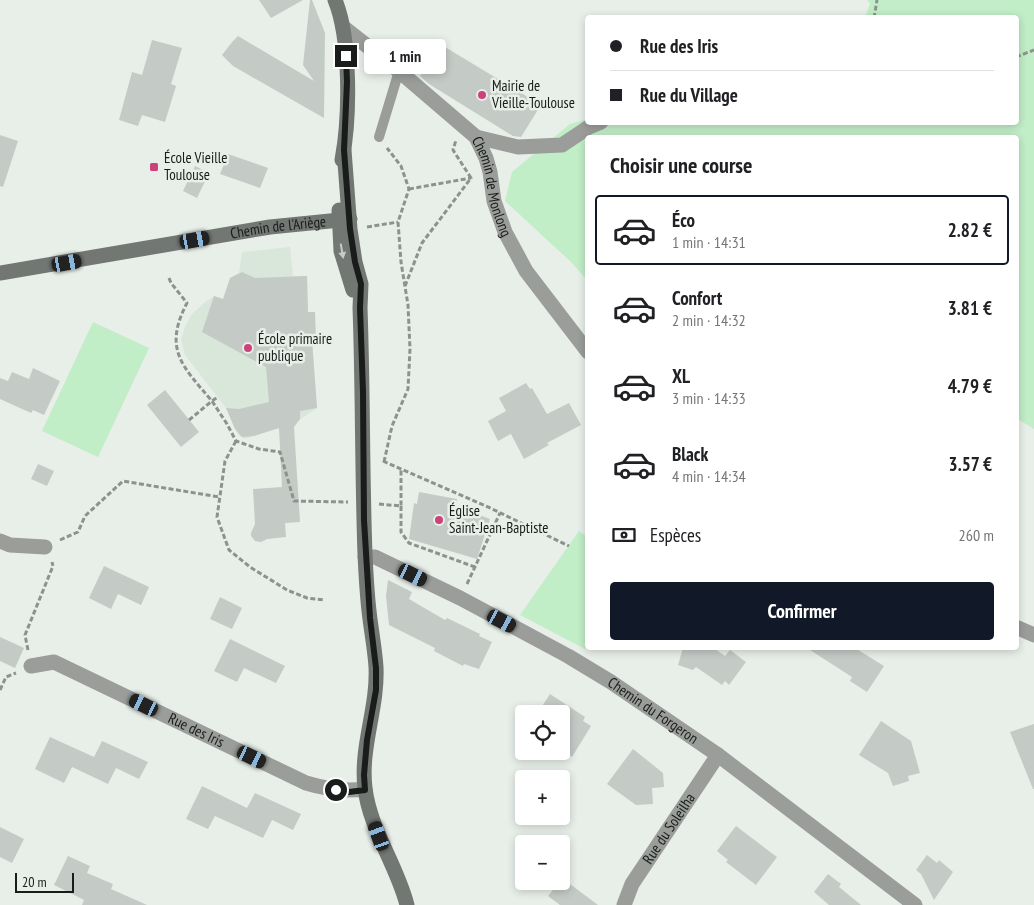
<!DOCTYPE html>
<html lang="fr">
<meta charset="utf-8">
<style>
:root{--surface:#fff;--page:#f6f6f6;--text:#202124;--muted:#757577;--line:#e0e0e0;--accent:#111827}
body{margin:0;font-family:"PT Sans Narrow",sans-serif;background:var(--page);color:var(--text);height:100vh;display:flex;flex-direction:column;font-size:19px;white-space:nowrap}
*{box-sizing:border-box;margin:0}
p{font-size:16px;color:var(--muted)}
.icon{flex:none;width:28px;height:28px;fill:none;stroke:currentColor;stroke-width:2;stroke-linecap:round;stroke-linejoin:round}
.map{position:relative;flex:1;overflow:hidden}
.panel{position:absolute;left:585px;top:135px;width:434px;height:515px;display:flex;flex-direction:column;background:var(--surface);border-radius:5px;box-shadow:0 2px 8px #0003}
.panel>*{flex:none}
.hud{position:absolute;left:585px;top:15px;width:434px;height:110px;border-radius:5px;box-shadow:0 2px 8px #0003;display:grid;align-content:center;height:110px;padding:0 25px;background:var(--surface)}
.buttons{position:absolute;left:515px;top:705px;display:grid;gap:10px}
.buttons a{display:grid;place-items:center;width:55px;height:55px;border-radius:5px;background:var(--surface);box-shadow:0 2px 8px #0003;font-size:25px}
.scale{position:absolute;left:15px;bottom:12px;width:59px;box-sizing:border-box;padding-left:5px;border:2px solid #191c1a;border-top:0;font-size:14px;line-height:18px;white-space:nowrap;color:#191c1a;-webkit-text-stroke:4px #e8efe9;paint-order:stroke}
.end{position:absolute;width:22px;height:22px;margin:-11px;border:6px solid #191c1a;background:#fff;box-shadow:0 0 0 2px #fff}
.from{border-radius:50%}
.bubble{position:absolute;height:35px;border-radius:5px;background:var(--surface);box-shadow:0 2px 8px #0003;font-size:16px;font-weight:700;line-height:35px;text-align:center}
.car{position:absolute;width:15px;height:30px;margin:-15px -8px;border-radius:6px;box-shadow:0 0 4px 1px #0007;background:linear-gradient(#222 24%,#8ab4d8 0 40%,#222 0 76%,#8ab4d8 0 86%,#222 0)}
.hud b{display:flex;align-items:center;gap:18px;height:48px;font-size:19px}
.hud b+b{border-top:1px solid var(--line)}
.hud i{width:12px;height:12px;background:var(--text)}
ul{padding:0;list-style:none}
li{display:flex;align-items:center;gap:15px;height:70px;margin:0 10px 8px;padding:0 15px;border:2px solid transparent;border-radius:5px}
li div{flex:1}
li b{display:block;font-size:19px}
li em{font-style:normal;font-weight:700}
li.active{border-color:var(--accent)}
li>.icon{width:45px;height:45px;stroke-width:1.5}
h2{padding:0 25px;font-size:22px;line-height:60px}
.pay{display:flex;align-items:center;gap:12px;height:55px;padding:0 25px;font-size:19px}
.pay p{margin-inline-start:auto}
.action{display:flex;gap:10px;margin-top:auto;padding:10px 25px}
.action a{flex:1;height:58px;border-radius:5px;background:var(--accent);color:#fff;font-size:20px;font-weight:700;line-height:58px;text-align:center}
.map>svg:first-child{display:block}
.built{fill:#d9e6da}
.green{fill:#c1edc7}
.building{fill:#c4cac5}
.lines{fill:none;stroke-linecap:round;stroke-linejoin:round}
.path{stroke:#8c928d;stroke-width:3;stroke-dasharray:5 2.5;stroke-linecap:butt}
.lane{stroke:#9a9d9a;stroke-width:10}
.street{stroke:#9a9d9a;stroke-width:15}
.secondary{stroke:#737773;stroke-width:15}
.oneway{fill:#c5cbc6}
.route{stroke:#191c1a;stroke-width:6}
.poi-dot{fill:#cc427b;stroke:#e8efe9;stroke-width:2}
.labels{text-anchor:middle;stroke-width:5;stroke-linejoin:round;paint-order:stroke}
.poi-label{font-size:15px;fill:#191c1a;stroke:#e8efe9;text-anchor:start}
.street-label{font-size:15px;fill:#191c1a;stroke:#e8efe9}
</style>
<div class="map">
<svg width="1034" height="905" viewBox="0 0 1034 905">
<rect width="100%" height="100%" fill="#e8efe9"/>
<!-- built -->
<path class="built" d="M 290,247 L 293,276 L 307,276 L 308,312 L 316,340 L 312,341 L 317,408 L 286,429 L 274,429 L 245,439 L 238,435 L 226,408 L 185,355 L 181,340 L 185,326 L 192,314 L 205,302 L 214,296 L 223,299 L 228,290 L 230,278 L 239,273 L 242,252 Z"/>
<!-- green -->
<g class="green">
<path d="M 867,0 L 1034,0 L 1034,429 L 1016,418 L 1016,138 L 588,138 L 587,280 L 571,262 L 505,201 L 512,172 L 570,124 L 587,119 L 588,122 L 1016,122 L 1016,18 L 865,17 L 870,4 Z"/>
<path d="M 93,322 L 149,348 L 98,457 L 42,431 Z"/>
<path d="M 579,531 L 587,537 L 588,645 L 585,649 L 520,615 Z"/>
</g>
<!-- building -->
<g class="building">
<path d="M 259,0 L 303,0 L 271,18 Z"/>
<path d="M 310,0 L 312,0 L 325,33 L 324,118 L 233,66 L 222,55 L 233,41 L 238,36 L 314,81 L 303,65 Z"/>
<path d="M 152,40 L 182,48 L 171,84 L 176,86 L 165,122 L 142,115 L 138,126 L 119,120 L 132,72 L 142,75 Z"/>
<path d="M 440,44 L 541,105 L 521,137 L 513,136 L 429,84 L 420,76 Z"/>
<path d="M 0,135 L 18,141 L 3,187 L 0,186 Z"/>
<path d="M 228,154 L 268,168 L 260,188 L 220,174 Z"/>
<path d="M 195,166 L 209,173 L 197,198 L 183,191 Z"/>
<path d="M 242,272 L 255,278 L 307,276 L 308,312 L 315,312 L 316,340 L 312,340 L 317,408 L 300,411 L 300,419 L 294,427 L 300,522 L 285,523 L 286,537 L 267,539 L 261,542 L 255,541 L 251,536 L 251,533 L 255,524 L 253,489 L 282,487 L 279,428 L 254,436 L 242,437 L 235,429 L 226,408 L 239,409 L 269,402 L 266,367 L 202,332 L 214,296 L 223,299 L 230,278 Z"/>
<path d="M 33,368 L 60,381 L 44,415 L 33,410 L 31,413 L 0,399 L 0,378 L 8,381 L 12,372 L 29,379 Z"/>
<path d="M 526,383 L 530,389 L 532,388 L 547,414 L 569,403 L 581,425 L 547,443 L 549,445 L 524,459 L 511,434 L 498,441 L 488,421 L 506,411 L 499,398 Z"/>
<path d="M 165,390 L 199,432 L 181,447 L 147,405 Z"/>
<path d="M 38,464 L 54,471 L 47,486 L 31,479 Z"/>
<path d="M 419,492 L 457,499 L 456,506 L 490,519 L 477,559 L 409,539 L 414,503 L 417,504 Z"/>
<path d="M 104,566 L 149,587 L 141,605 L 118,594 L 111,609 L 89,598 Z"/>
<path d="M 388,580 L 412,592 L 409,599 L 445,620 L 447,618 L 480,634 L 479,636 L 492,642 L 479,669 L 464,664 L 463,666 L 434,651 L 435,648 L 389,625 L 386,596 Z"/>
<path d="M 220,597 L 242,608 L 232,629 L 210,619 Z"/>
<path d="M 0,637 L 24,648 L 15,668 L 0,661 Z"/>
<path d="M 230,639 L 285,666 L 276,683 L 244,668 L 237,682 L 214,671 Z"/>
<path d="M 683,648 L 708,648 L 715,649 L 725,656 L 730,650 L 746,662 L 729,685 L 725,681 L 722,685 L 696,667 L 693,670 L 678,665 Z"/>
<path d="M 807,648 L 855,648 L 884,666 L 867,692 L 850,681 L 852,677 Z"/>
<path d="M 550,694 L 585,717 L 583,721 L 591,726 L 572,757 L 561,750 L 561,714 L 537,714 Z"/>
<path d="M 881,721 L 911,741 L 920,773 L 908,776 L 909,781 L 893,786 L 888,773 L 859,755 Z"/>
<path d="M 1034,724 L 1034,789 L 1033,789 L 1010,732 Z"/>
<path d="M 50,737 L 94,757 L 102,741 L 148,762 L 139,779 L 116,768 L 108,784 L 72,767 L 64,783 L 35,769 Z"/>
<path d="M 633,749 L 663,773 L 664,787 L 652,788 L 653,804 L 636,805 L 607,784 Z"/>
<path d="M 202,786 L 247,808 L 255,793 L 301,814 L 293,830 L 272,820 L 263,838 L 215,816 L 208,829 L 186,819 Z"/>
<path d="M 736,826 L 777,857 L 756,885 L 726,862 L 728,860 L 717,851 Z"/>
<path d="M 0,827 L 24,839 L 12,863 L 0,857 Z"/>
<path d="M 927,855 L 937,863 L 939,860 L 953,872 L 934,900 L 921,874 L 916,870 Z"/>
<path d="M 68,856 L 90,866 L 87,873 L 113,884 L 111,889 L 147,905 L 82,905 L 84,900 L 54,885 Z"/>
<path d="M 828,874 L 841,884 L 839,887 L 861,905 L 829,905 L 814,892 Z"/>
<path d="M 562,878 L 598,905 L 560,905 L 548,896 L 560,881 L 561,881 Z"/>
</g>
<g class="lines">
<!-- path -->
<g class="path">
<path d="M 874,18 L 877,0"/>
<path d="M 1016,57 L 1034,50"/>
<path d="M 409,189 L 471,178"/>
<path d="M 367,227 L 398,222"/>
<path d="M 169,278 L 171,283 L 187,303 C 163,349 182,366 212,401 L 218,397"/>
<path d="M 405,286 L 422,243 L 471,178 L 453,150 L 456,140"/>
<path d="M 189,420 L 212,401 L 227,424 L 236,441 L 259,449 L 280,452 L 294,501 L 348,502"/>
<path d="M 236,441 L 225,461 L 217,517 L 229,550 L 250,567 L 287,590 L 307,598 L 324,600"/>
<path d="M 383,461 L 486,506 L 569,546"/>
<path d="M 384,462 L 392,426 L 408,389 L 410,349 L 408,305 L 401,262 L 398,222 L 409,189 L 401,166 L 387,148"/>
<path d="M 379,504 L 401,506 L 401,470"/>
<path d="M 401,506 L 401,532 L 409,543 L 475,567"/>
<path d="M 60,540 L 78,532 L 85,516 L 123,481 L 219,497"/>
<path d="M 467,584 L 500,513"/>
<path d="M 28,650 L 25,635 L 53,566 L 52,562"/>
<path d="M 0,690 L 6,677 L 16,673"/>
</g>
<!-- lane -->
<path class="lane" d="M 379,137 L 399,71"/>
<!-- street -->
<g class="street">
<path id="s1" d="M 343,27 L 399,71 L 476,137 L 486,158 L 490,172 L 494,201 L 505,232 L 526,271 L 588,352"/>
<path d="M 476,137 L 518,147 L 562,145 L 589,127 L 601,122"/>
<path d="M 0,541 L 10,545 L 45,547"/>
<path id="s2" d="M 365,557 L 375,557 L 460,598 L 568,656 L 611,682 L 718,755 L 915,905"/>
<path d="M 1016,627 L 1034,635"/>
<path id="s3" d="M 31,666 L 54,662 L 306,783 C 326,789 344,792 365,789"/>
<path id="s4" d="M 624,905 L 632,884 L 718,755"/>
</g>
<!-- secondary -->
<g class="secondary">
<path d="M 335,0 C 351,39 350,118 342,160"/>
<path d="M 344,150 L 350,229 L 355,262 L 361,284 L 360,308 C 363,390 362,472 365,554 C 366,576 367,597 370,619 C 372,635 375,651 376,667 C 378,708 360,747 365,788 C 370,830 397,865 407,905"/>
<path d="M 339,210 L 341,251 L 353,290"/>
<path id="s5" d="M 0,273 L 270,227 L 350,219"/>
</g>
</g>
<!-- one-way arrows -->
<defs><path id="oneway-solid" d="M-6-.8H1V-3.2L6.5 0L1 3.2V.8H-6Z" transform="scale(1.25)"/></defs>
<use class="oneway" href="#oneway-solid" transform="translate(342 251) rotate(80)"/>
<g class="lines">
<!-- route -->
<path class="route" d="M 336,790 L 349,792 L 365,790 L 364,775 L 367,740 L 376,690 L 376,668 L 370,618 L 364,520 L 363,392 L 360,308 L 361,284 L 355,262 L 350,229 L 344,150 L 347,82 L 346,56"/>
</g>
<!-- markers -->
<g class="poi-dot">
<circle cx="482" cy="95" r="5"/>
<rect x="149" y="162" width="10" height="10" rx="2.5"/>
<circle cx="248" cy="348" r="5"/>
<circle cx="439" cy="520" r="5"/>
</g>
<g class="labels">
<!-- poi labels -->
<g class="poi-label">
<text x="492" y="91">Mairie de<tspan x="492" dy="17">Vieille-Toulouse</tspan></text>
<text x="164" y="163">École Vieille<tspan x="164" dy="17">Toulouse</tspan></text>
<text x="258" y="344">École primaire<tspan x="258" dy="17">publique</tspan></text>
<text x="449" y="516">Église<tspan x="449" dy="17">Saint-Jean-Baptiste</tspan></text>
</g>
<!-- street labels -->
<g class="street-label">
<text dy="5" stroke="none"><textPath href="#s1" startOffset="225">Chemin de Monlong</textPath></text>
<text dy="5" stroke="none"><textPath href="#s5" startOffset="282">Chemin de l'Ariège</textPath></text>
<text dy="5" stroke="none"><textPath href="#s2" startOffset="328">Chemin du Forgeron</textPath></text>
<text dy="5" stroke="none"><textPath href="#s3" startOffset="181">Rue des Iris</textPath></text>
<text dy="5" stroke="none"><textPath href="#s4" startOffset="89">Rue du Soleilha</textPath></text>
</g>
</g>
</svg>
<div class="buttons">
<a><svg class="icon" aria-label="locate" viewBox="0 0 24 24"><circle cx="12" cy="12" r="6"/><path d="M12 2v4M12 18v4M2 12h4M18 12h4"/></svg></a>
<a>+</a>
<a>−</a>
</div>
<div class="scale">20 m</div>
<i class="end from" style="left:336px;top:790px"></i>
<i class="end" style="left:346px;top:56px"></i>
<div class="bubble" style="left:364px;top:39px;width:82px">1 min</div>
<i class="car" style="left:195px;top:240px;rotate:80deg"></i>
<i class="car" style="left:67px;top:263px;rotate:80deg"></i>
<i class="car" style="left:413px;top:575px;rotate:116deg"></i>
<i class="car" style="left:502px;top:621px;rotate:118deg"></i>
<i class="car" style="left:144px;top:705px;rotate:296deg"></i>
<i class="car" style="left:252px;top:757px;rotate:116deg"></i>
<i class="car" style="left:379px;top:836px;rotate:340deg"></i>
<div class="hud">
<b><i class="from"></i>Rue des Iris</b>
<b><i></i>Rue du Village</b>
</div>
<section class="panel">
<h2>Choisir une course</h2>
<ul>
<li class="active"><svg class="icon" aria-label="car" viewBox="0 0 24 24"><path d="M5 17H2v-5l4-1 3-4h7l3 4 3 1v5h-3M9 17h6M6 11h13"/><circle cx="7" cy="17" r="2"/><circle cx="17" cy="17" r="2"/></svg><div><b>Éco</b><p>1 min · 14:31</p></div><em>2.82 €</em></li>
<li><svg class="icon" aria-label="car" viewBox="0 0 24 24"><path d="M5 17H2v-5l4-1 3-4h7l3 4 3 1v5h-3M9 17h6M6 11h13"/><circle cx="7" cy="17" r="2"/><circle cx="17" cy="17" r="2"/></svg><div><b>Confort</b><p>2 min · 14:32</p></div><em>3.81 €</em></li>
<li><svg class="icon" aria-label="car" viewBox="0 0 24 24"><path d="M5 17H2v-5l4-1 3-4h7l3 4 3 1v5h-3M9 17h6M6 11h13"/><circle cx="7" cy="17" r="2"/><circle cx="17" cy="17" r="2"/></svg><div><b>XL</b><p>3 min · 14:33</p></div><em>4.79 €</em></li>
<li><svg class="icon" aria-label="car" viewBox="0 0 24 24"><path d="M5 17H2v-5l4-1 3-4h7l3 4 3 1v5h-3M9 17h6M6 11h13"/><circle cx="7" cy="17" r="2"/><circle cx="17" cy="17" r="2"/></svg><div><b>Black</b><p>4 min · 14:34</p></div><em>3.57 €</em></li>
</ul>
<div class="pay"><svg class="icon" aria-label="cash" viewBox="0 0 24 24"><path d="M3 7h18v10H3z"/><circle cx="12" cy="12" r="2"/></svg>Espèces<p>260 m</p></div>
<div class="action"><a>Confirmer</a></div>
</section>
</div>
